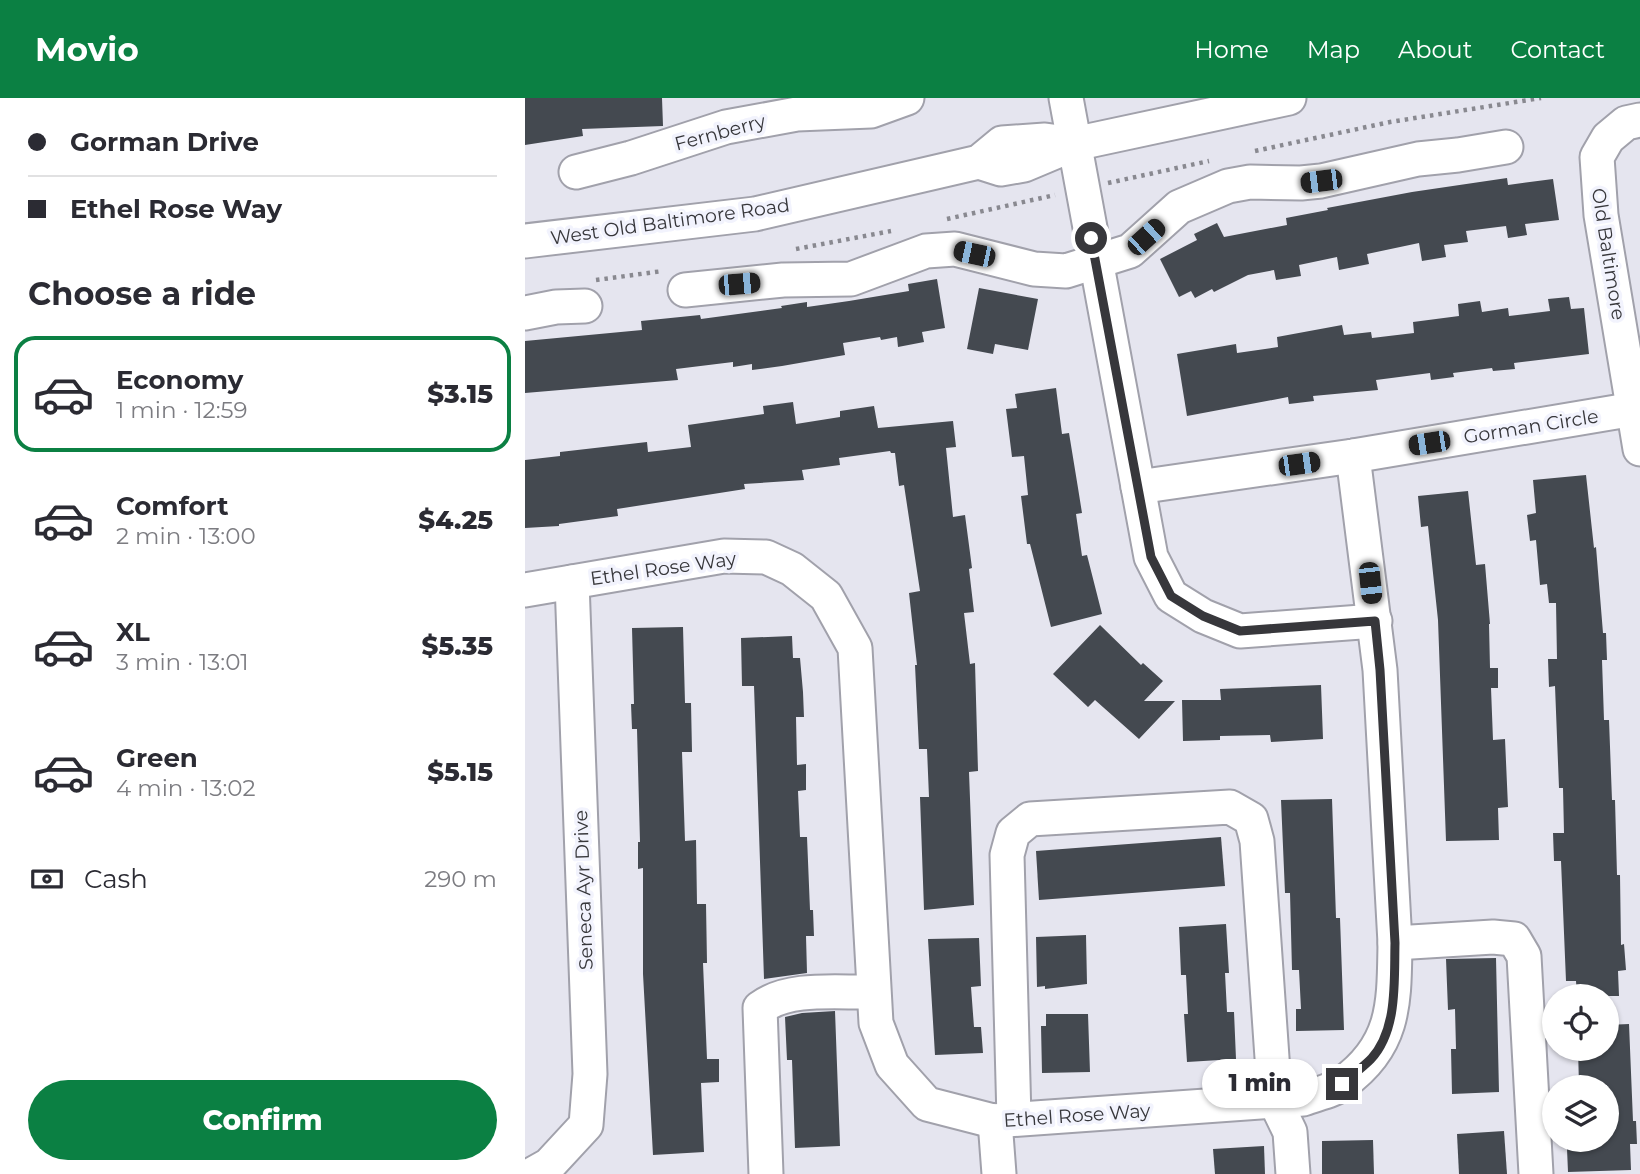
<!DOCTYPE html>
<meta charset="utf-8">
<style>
:root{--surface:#fff;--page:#f2f2f3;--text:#2b2b33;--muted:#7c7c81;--line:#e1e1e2;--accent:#0b8043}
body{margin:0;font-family:Montserrat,sans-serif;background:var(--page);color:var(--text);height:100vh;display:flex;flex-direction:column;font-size:26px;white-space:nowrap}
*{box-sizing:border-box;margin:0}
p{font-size:23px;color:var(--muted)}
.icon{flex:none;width:38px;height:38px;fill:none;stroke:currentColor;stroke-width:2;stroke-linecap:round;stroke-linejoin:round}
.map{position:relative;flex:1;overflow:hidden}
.details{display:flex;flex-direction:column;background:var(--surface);width:525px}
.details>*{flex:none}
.banner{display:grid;align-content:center;height:154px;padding:0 28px;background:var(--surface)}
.controls{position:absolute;left:1017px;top:886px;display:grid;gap:14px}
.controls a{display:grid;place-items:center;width:77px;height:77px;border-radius:50%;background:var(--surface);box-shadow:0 2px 5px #0004;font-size:35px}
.end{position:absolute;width:32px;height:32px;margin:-16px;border:9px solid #37373b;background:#fff;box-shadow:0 0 0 4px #fff}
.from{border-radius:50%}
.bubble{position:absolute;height:49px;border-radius:24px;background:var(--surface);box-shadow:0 2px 5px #0004;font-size:23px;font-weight:800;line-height:49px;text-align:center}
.car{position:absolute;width:21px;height:42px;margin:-21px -10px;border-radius:9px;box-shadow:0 0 5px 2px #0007;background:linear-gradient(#222 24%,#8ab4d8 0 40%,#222 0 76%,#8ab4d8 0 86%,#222 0)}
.banner b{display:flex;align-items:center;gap:24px;height:66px;font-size:26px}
.banner b+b{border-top:2px solid var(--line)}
.banner i{width:18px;height:18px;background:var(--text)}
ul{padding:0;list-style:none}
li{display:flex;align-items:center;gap:21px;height:116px;margin:0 14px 10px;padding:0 14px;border:4px solid transparent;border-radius:21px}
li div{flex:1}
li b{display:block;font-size:26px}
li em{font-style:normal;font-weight:800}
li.selected{border-color:var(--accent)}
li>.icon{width:63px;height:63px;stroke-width:1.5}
h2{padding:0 28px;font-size:32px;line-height:84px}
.pay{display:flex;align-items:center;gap:18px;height:77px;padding:0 28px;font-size:26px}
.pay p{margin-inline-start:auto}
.action{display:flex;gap:14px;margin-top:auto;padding:14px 28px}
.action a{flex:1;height:80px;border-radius:42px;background:var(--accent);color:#fff;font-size:28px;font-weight:800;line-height:80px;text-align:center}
header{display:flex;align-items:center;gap:42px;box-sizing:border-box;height:98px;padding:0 35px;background:var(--accent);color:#fff}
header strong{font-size:33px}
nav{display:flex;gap:38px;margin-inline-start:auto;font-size:24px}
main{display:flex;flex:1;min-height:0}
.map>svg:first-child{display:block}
.building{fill:#444950}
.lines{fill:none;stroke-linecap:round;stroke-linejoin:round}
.minor-casing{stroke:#a1a1ab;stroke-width:37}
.path{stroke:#898990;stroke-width:4.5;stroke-dasharray:3.5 5;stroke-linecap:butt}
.minor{stroke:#fff;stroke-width:33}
.route{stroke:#37373b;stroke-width:9}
.labels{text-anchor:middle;stroke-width:7;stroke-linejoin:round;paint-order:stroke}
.street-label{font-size:19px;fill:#37373b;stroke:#f2f3fd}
</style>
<header>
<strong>Movio</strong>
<nav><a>Home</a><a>Map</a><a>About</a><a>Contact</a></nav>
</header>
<main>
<section class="details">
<div class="banner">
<b><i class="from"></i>Gorman Drive</b>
<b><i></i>Ethel Rose Way</b>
</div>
<h2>Choose a ride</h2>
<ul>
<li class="selected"><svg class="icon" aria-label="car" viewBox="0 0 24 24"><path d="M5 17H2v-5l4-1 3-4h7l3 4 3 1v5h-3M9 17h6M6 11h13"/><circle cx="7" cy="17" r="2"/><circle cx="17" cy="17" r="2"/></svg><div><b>Economy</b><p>1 min · 12:59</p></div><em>$3.15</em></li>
<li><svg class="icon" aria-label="car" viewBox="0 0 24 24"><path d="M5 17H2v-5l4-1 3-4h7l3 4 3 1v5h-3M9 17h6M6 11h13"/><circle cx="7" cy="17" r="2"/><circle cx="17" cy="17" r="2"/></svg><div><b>Comfort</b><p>2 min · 13:00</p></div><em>$4.25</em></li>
<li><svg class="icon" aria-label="car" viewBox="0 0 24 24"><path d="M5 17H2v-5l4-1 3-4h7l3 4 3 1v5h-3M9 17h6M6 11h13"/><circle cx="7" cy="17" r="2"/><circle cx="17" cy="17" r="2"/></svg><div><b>XL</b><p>3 min · 13:01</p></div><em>$5.35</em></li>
<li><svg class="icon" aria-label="car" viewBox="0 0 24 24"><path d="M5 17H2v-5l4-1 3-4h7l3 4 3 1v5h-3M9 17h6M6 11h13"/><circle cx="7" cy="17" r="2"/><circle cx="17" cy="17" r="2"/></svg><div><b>Green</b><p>4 min · 13:02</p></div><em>$5.15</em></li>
</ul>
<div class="pay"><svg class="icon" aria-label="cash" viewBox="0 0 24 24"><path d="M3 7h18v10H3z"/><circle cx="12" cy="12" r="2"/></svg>Cash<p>290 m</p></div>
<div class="action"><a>Confirm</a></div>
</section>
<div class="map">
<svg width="1115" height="1076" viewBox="0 0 1115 1076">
<rect width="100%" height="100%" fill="#e5e5ef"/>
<!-- building -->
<g class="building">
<path d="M 0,0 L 137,0 L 138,28 L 57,31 L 58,38 L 0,47 Z"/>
<path d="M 982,80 L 983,87 L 1028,81 L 1034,122 L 1000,126 L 1002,137 L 983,140 L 981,128 L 941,133 L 943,144 L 919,147 L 921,159 L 897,163 L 894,145 L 842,156 L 844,166 L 814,172 L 812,159 L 774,167 L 776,178 L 751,182 L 749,172 L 723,177 L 689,194 L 687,191 L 670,200 L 666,193 L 654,199 L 635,161 L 672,142 L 669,136 L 692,125 L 699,139 L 762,127 L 761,120 L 803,112 L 802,110 L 887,94 Z"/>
<path d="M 412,181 L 420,230 L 397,234 L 399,244 L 373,249 L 372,239 L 356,242 L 355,239 L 318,245 L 320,257 L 257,268 L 227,272 L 227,266 L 208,269 L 208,264 L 151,271 L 153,282 L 0,295 L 0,243 L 117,232 L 116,223 L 175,217 L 176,221 L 257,210 L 256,208 L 282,204 L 282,209 L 324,203 L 384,193 L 383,186 Z"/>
<path d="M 454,190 L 513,201 L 503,252 L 470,246 L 468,256 L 442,251 Z"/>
<path d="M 1044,199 L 1046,211 L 1059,210 L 1064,256 L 989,265 L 990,271 L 968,273 L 967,270 L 928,275 L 929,279 L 906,282 L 905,275 L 851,282 L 853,292 L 788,298 L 789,303 L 764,306 L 763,299 L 662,318 L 652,256 L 711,246 L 712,255 L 753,249 L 752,239 L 817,227 L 819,237 L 846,234 L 847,240 L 889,235 L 888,224 L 934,218 L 933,206 L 955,203 L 957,214 L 983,210 L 984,218 L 1025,213 L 1023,201 Z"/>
<path d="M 531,290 L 537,336 L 544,335 L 553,390 L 557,415 L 551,416 L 557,458 L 562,457 L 577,516 L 526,529 L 505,446 L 502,446 L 496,398 L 503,397 L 499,358 L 487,359 L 481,311 L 492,310 L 490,296 Z"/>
<path d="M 268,304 L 271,326 L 315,319 L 315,313 L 349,308 L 353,330 L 428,323 L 431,349 L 421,350 L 428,419 L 440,417 L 447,470 L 444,471 L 449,514 L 439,515 L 445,566 L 450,565 L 453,673 L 444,674 L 449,807 L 399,812 L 395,699 L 404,699 L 402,651 L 394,651 L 390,567 L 392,567 L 384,495 L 395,493 L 379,387 L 374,388 L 370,355 L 366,355 L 365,353 L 314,360 L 315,367 L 277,372 L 279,382 L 219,386 L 220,391 L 92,411 L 93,418 L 34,426 L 34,428 L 0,430 L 0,362 L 35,358 L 35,354 L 122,344 L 123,354 L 166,349 L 163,327 L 239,316 L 238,308 Z"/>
<path d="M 1061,377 L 1069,450 L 1071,449 L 1078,535 L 1081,535 L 1082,562 L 1077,562 L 1079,622 L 1084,622 L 1087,702 L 1090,702 L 1092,777 L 1095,777 L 1096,847 L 1099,846 L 1101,872 L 1093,873 L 1094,898 L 1052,898 L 1051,883 L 1041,883 L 1036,763 L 1029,763 L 1028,735 L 1039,735 L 1038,690 L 1034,690 L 1030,588 L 1024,589 L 1023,561 L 1032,561 L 1031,505 L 1024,505 L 1022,486 L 1015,487 L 1011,442 L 1005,443 L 1002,417 L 1011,415 L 1008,382 Z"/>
<path d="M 943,393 L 951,467 L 960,466 L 965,526 L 964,526 L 965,570 L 973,570 L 973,590 L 966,590 L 968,642 L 980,641 L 983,709 L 973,710 L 974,742 L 921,743 L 913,522 L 903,428 L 896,429 L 893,398 Z"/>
<path d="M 575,527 L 616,567 L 618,565 L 638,583 L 619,603 L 650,603 L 614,641 L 570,602 L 563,609 L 528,576 Z"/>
<path d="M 158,529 L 160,605 L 166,605 L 167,654 L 157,654 L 160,743 L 171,742 L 172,806 L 181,806 L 182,865 L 178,865 L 182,961 L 194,961 L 194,984 L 176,985 L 179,1054 L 128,1057 L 118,876 L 118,770 L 113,771 L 113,744 L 115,744 L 112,631 L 107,631 L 106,606 L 109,606 L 107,530 Z"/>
<path d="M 267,538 L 268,560 L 275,560 L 278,594 L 279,619 L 271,619 L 272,667 L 281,666 L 281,692 L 273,693 L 275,739 L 282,739 L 285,812 L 288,812 L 289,838 L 281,838 L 282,875 L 239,881 L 229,588 L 217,588 L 216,540 Z"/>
<path d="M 796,587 L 798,641 L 746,644 L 745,637 L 695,638 L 695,642 L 658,643 L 657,602 L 696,602 L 695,591 Z"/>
<path d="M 807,701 L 811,820 L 815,820 L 819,932 L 771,933 L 771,911 L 776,911 L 774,872 L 767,872 L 765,795 L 760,795 L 756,702 Z"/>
<path d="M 696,739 L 700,788 L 514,802 L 511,753 Z"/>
<path d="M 701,826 L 704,875 L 700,875 L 702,914 L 709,914 L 711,961 L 662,964 L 659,916 L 663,916 L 661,877 L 656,877 L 654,829 Z"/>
<path d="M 561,837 L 562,886 L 520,891 L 520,888 L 512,889 L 511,839 Z"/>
<path d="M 454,840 L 456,888 L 446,889 L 449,929 L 456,929 L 458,955 L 410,957 L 403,841 Z"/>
<path d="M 971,860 L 974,994 L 927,996 L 926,951 L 931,951 L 930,911 L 923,912 L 921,861 Z"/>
<path d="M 310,913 L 315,1048 L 270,1050 L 267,962 L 262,962 L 260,919 L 277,915 Z"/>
<path d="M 521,916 L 563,916 L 565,974 L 517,975 L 516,928 L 521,928 Z"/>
<path d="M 1104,926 L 1108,1023 L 1111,1023 L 1112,1046 L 1105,1046 L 1106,1072 L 1043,1074 L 1042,1051 L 1052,1050 L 1052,1041 L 1082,1041 L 1082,987 L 1054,988 L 1053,950 L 1082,950 L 1082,927 Z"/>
<path d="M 979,1033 L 982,1076 L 934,1076 L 932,1036 Z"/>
<path d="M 848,1042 L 849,1076 L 797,1076 L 797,1043 Z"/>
<path d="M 739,1048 L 740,1076 L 690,1076 L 688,1051 Z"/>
</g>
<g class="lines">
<defs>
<g id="minor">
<path d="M 541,0 L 626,459 L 646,498 L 678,518 L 715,533 L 850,523"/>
<path d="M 1115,22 L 1101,25 L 1083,40 L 1072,59 L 1076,117 L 1115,351"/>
<path d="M 454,64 L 476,71 L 499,67 L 549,46 L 764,0"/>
<path d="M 51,74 L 106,60 L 201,29 L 272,16 L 346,13 L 382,0"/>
<path d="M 0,143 L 230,116 L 454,64 L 477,45 L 520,42 L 549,46"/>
<path d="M 160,192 L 258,182 L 326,181 L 401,153 L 430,151 L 509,171 L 541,173 L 605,153 L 654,109 L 703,88 L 725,84 L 776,85 L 796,83 L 893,61 L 933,57 L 981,49"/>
<path d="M 0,215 L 31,209 L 60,208"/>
<path d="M 613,389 L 828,358 L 1115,310"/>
<path d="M 0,492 L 199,458 L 241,459 L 267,471 L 301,498 L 330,550 L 351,925 L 367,967 L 402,1006 L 468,1023 L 778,1001 C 791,996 808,993 818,985 C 871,947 869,904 870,845 L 855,572 L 828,358"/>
<path d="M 870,845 L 968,839 L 989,841 L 999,858 L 1011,1076"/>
<path d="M 489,1021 L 482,757 L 488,735 L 505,721 L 705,709 L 726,721 L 732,743 L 750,1003 L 765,1034 L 768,1076"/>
<path d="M 470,1023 L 474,1076"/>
<path d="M 8,1076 L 24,1067 L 61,1027 L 65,976 L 47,484"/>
<path d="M 241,1076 L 235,910 C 264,888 313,895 348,894"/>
</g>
</defs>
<!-- minor casing -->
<use href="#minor" class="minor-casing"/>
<!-- path -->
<g class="path">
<path d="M 730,53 L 865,24 L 1016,0"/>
<path d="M 583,85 L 684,63"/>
<path d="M 422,121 L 530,97"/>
<path d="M 271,151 L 366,133"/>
<path d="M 71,182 L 138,173"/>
</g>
<!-- minor -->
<use href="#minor" class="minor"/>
</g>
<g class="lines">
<!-- route -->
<path class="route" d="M 566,140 L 626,459 L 646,498 L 678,518 L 715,533 L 850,523 L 855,572 L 870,845 C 869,882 873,932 846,961 C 837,970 826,978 817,986"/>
</g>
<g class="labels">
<!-- street labels -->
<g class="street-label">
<text transform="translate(195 34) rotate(-15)" y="7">Fernberry</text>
<text transform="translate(145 123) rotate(-8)" y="7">West Old Baltimore Road</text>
<text transform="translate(1084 156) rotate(81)" y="7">Old Baltimore</text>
<text transform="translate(1006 328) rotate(-9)" y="7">Gorman Circle</text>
<text transform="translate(138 470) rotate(-8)" y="7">Ethel Rose Way</text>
<text transform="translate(58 792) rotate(-92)" y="7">Seneca Ayr Drive</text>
<text transform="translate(552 1017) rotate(-4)" y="7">Ethel Rose Way</text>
</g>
</g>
</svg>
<div class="controls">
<a><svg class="icon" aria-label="locate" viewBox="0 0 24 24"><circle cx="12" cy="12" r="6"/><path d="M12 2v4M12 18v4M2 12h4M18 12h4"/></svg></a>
<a><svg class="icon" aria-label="layers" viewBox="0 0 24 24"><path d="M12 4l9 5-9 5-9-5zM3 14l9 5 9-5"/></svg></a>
</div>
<i class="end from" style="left:566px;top:140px"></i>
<i class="end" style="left:817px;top:986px"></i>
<div class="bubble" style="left:677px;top:961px;width:116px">1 min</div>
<i class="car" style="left:796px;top:83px;rotate:263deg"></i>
<i class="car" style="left:621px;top:139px;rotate:48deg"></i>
<i class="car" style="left:449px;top:156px;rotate:282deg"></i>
<i class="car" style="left:214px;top:186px;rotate:85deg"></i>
<i class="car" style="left:904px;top:345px;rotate:261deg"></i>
<i class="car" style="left:774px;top:366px;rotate:82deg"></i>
<i class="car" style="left:845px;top:485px;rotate:174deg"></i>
</div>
</main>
